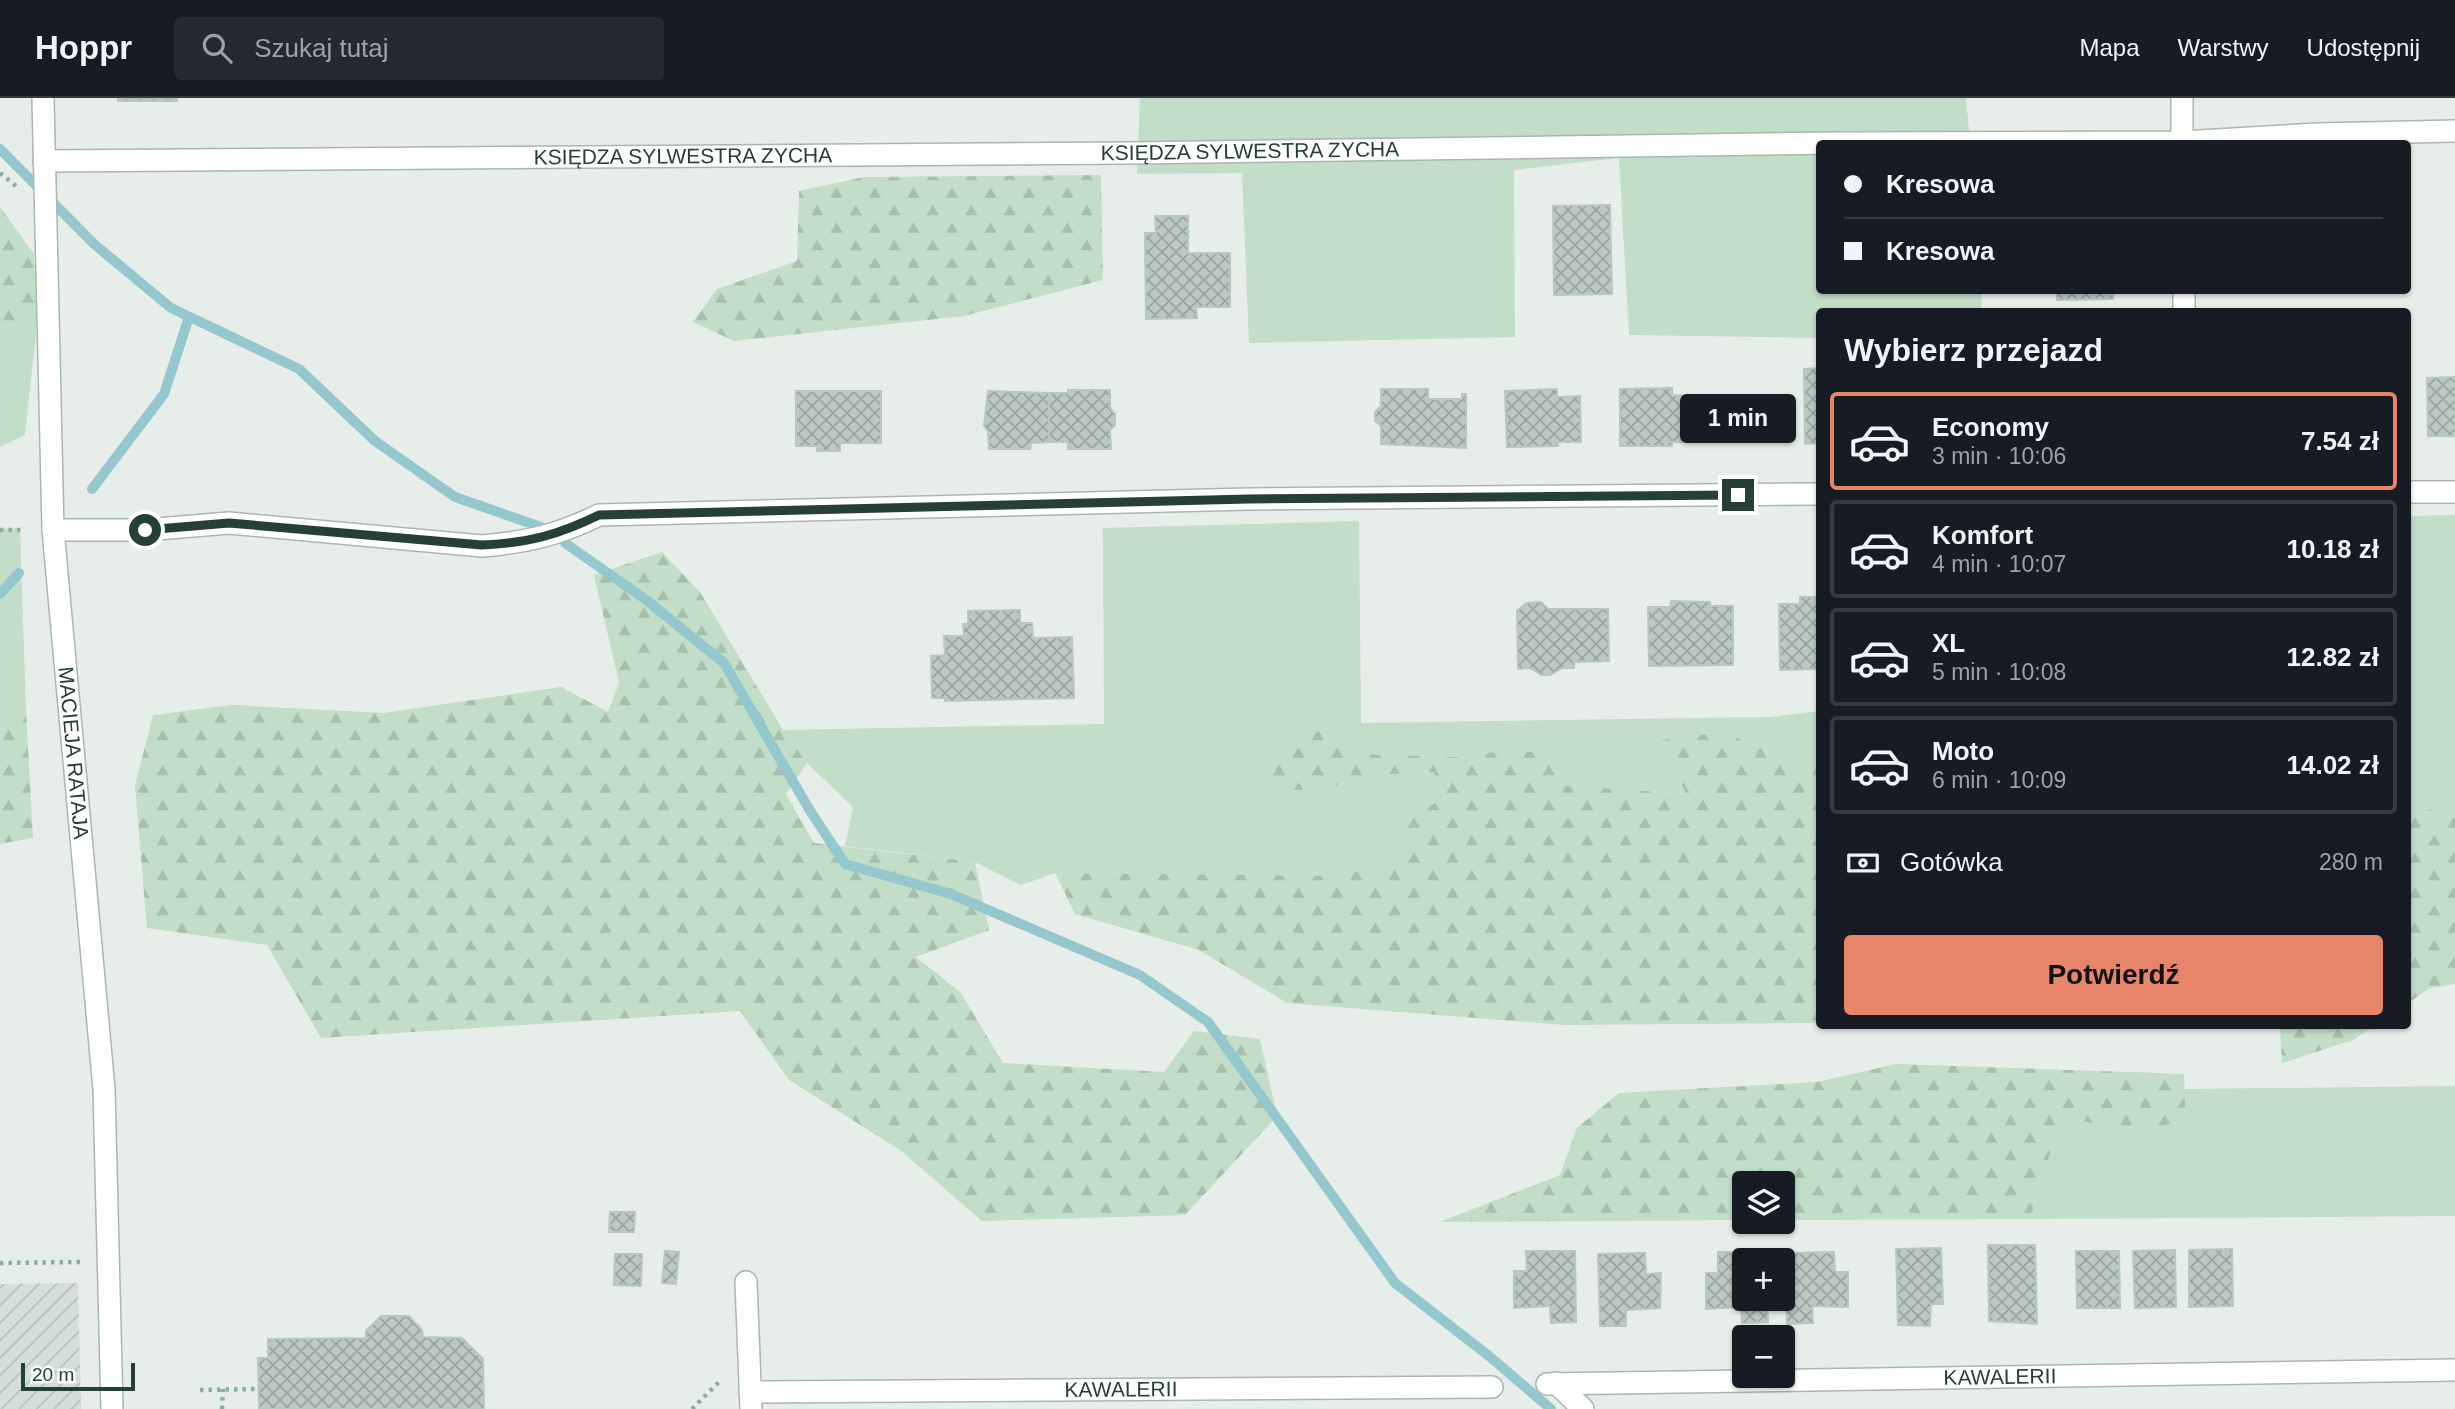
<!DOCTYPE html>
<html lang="pl">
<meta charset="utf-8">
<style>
:root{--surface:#171b24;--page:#242831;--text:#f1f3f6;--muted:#9ea1a6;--line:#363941;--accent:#e7856b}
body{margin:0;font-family:Helvetica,sans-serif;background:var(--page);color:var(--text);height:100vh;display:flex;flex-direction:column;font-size:26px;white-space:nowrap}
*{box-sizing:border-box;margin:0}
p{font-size:23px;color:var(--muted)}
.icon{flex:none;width:38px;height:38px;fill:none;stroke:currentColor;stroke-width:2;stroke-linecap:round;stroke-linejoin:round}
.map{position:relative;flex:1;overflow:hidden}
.sheet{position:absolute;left:1816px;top:210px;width:595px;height:721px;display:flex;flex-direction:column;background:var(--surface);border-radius:7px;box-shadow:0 2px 5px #0004}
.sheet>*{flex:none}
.top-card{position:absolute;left:1816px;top:42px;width:595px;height:154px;border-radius:7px;box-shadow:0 2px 5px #0004;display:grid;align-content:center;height:154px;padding:0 28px;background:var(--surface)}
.fabs{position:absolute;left:1732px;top:1073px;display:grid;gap:14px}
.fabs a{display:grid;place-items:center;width:63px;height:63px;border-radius:7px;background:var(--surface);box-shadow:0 2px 5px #0004;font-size:35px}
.scale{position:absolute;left:21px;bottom:18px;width:114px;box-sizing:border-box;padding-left:7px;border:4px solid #263f38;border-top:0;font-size:19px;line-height:24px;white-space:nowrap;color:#263f38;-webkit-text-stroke:5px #f7fbf9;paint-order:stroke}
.end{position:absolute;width:32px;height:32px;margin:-16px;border:9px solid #263f38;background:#fff;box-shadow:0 0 0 4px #fff}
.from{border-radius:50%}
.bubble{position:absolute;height:49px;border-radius:7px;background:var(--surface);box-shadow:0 2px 5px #0004;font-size:23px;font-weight:700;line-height:49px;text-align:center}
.top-card b{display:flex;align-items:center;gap:24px;height:66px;font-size:26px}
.top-card b+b{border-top:2px solid var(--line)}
.top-card i{width:18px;height:18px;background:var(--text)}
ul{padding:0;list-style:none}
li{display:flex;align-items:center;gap:21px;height:98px;margin:0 14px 10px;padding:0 14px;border:4px solid var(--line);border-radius:7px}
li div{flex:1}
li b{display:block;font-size:26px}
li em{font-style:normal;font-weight:700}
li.selected{border-color:var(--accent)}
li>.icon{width:63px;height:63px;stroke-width:1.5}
h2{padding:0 28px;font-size:32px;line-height:84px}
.pay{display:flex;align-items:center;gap:18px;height:77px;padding:0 28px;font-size:26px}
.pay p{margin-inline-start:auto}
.cta{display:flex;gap:14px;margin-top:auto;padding:14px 28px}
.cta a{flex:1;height:80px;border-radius:7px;background:var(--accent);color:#111;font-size:28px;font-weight:700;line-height:80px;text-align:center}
header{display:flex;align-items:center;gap:42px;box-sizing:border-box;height:98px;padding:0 35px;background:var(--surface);border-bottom:2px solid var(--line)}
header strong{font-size:33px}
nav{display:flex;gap:38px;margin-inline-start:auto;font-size:24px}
.search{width:490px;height:63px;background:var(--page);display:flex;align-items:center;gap:18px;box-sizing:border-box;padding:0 24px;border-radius:7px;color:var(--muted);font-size:26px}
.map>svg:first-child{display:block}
.industrial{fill:url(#industrial-furrows)}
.grass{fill:#c2ddc8}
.forest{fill:url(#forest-firs)}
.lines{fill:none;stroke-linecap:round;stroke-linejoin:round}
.stream{stroke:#94c7ce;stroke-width:10}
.building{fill:url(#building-cross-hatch);stroke:#b9c7c1;stroke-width:2}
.minor-casing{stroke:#a9b6b1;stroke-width:24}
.path{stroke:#8aafa2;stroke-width:4.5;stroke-dasharray:3.5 5;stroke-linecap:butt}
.minor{stroke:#fff;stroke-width:21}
.route{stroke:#263f38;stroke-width:9}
.labels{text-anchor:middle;stroke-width:5;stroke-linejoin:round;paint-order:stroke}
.street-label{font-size:21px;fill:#263f38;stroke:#f7fbf9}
</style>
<header>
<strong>Hoppr</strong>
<div class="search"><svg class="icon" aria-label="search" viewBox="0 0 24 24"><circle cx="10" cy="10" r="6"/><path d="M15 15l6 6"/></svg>Szukaj tutaj</div>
<nav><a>Mapa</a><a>Warstwy</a><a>Udostępnij</a></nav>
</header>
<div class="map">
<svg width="2455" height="1311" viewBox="0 0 2455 1311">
<defs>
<pattern id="industrial-furrows" width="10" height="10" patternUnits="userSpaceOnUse" patternTransform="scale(1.75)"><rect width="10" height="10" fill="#d5ded9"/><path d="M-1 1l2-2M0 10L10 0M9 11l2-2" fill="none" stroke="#b7c0bb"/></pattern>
<pattern id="forest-firs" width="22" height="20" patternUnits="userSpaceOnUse" patternTransform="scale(1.75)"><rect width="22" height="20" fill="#c2ddc8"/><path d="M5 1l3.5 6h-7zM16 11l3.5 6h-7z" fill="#a7bfad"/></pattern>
<pattern id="building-cross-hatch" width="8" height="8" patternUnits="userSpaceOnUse" patternTransform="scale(1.75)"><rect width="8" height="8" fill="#bcc9c3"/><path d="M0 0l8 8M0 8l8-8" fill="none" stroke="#99a59f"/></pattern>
</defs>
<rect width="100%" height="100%" fill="#e7eeea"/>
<!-- industrial -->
<path class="industrial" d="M 78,1185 L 81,1311 L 0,1311 L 0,1186 Z"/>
<!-- grass -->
<g class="grass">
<path d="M 1140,0 L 1966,0 L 1970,43 L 1820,46 L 1820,192 L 1981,193 L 1982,213 L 1820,214 L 1820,240 L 1629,237 L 1619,60 L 1514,72 L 1515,239 L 1249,245 L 1242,75 L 1137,76 Z"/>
<path d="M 37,226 L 25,337 L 0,349 L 0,234 Z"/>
<path d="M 2455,417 L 2455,716 L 2418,709 L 2408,716 L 2408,418 Z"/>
<path d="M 1359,423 L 1361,625 L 1770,619 L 1820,613 L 1820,658 L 1805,667 L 1722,634 L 1662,643 L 1687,696 L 1563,687 L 1508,652 L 1458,659 L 1375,657 L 1323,630 L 1321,692 L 1370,677 L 1433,674 L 1446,700 L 1396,725 L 1405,761 L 1339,778 L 1055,775 L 1021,787 L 975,764 L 845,748 L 853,709 L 807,665 L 783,632 L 1104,626 L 1103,430 Z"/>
<path d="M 20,430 L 26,613 L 0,613 L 0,431 Z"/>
<path d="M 2455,988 L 2455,1118 L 2030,1121 L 2061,1019 L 2143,1035 L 2186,1020 L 2185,991 Z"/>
</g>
<!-- forest -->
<g class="forest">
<path d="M 1101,77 L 1103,182 L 964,218 L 734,243 L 693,224 L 717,191 L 797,163 L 799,93 L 864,79 Z"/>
<path d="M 0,109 L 34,156 L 37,226 L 0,234 Z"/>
<path d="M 662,454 L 700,494 L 783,632 L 807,665 L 786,696 L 814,745 L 975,764 L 989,832 L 916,859 L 961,895 L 1003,965 L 1164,974 L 1194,933 L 1260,941 L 1277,1018 L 1185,1117 L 982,1123 L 900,1052 L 789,982 L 740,913 L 321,940 L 267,847 L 147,830 L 135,688 L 153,617 L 232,607 L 383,615 L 561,589 L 608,614 L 619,585 L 594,477 Z"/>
<path d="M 0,613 L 26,613 L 33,740 L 0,746 Z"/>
<path d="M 1323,630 L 1375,657 L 1458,659 L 1508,652 L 1551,656 L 1563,687 L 1686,696 L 1661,642 L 1722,634 L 1805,667 L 1820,658 L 1820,925 L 1565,927 L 1287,905 L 1199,852 L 1075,816 L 1055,775 L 1339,778 L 1405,761 L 1395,725 L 1446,700 L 1433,674 L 1370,677 L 1321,692 L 1277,692 L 1269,667 Z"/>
<path d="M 2418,709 L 2455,716 L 2455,886 L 2430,890 L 2408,905 L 2408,716 Z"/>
<path d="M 2280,928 L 2375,928 L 2353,942 L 2282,965 Z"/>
<path d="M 1896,966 L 2184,976 L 2186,1020 L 2143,1035 L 2061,1019 L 2030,1121 L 1783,1122 L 1783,1085 L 1745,1085 L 1745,1122 L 1440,1124 L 1560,1077 L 1577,1030 L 1619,995 L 1817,984 Z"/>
</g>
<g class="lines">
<!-- stream -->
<g class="stream">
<path d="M 0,51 L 94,146 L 171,210 L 299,271 L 375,343 L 455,399 L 541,429"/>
<path d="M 92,391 L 164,296 L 189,219"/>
<path d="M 565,445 L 645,501 L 724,565 L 809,711 L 845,766 L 951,796 L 1140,877 L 1208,924 L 1395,1185 L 1489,1258 L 1551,1311"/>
<path d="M 0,496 L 19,475"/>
</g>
</g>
<!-- building -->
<g class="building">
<rect x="118" y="0" width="59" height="3"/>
<path d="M 1610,107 L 1612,196 L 1554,197 L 1553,108 Z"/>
<path d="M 1155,118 L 1188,118 L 1188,155 L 1230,155 L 1230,209 L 1196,209 L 1197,220 L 1146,221 L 1145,135 L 1156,135 Z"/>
<path d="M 2057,192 L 2113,192 L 2113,201 L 2057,202 Z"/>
<path d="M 1820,270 L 1820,345 L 1805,346 L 1804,271 Z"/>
<path d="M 2455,279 L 2455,338 L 2428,338 L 2427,280 Z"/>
<path d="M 1672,290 L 1672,297 L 1695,298 L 1696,344 L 1672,344 L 1672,348 L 1620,348 L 1620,291 Z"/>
<path d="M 1381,291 L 1428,291 L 1428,301 L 1462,301 L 1462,296 L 1466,296 L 1466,350 L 1381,346 L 1381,328 L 1375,323 L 1375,314 L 1381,308 Z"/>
<path d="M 1557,291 L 1557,299 L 1580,298 L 1581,344 L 1558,344 L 1558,348 L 1507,349 L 1505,293 Z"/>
<path d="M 1068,292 L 1110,292 L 1110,310 L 1115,316 L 1115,327 L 1110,332 L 1111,351 L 1068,351 L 1068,344 L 1049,344 L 1049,295 L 1068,295 Z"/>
<path d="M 796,293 L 881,293 L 881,345 L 840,345 L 840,353 L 817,353 L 817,348 L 796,348 Z"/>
<path d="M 988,293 L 1049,295 L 1049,344 L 1031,345 L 1030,351 L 989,351 L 988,333 L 984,328 Z"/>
<path d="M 1800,499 L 1820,499 L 1820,571 L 1780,572 L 1779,506 L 1800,506 Z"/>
<path d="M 1671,503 L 1710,504 L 1710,508 L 1733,508 L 1733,567 L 1649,568 L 1648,509 L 1671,509 Z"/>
<path d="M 1541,504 L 1548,511 L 1608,511 L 1609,563 L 1574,564 L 1574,570 L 1562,570 L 1550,577 L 1542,577 L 1530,570 L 1518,571 L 1517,513 L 1526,505 Z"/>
<path d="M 1020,512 L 1020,525 L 1032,525 L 1033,540 L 1072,539 L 1074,600 L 945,603 L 945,600 L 932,600 L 931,558 L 945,557 L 944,538 L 964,538 L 963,526 L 968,526 L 968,513 Z"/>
<path d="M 610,1114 L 635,1114 L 634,1134 L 609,1134 Z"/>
<path d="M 1988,1147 L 2035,1147 L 2037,1226 L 1989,1223 Z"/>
<path d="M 1941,1150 L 1943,1206 L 1931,1206 L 1930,1228 L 1898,1227 L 1896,1151 Z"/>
<path d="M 2232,1151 L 2233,1208 L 2189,1209 L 2189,1152 Z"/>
<path d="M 2175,1152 L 2176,1209 L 2135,1210 L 2133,1153 Z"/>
<path d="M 665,1153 L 679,1154 L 676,1186 L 662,1185 Z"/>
<path d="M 1526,1153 L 1575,1153 L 1576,1224 L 1551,1225 L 1550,1208 L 1514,1210 L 1514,1173 L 1527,1173 Z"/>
<path d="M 2076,1153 L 2119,1153 L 2120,1210 L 2077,1210 Z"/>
<path d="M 1718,1154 L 1767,1154 L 1767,1162 L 1745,1162 L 1745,1200 L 1767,1200 L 1768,1224 L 1742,1225 L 1741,1209 L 1706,1211 L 1706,1175 L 1718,1175 Z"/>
<path d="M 1834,1154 L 1835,1174 L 1848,1174 L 1848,1209 L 1812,1208 L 1813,1225 L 1787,1226 L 1785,1155 Z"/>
<path d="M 1645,1155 L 1646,1176 L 1661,1175 L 1660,1210 L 1626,1212 L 1626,1228 L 1600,1228 L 1598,1156 Z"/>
<path d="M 615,1156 L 642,1156 L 641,1188 L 614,1187 Z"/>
<path d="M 381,1218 L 409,1218 L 422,1232 L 423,1239 L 462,1240 L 483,1261 L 484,1311 L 259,1311 L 258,1260 L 268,1260 L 268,1241 L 366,1240 L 366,1233 Z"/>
</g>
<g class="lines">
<defs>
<g id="minor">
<path id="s1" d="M 43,0 L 53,432 L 104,991 L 112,1311"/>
<path d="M 2182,0 L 2182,46"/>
<path id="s2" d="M 44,63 L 1132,55 L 1837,45 L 2182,44 L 2317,36 L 2455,33"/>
<path d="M 2184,192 L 2184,214"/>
<path d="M 2408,394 L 2455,394"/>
<path d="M 53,432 L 145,432 L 229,425 L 482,448 C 528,444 558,437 599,417 L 1249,401 L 1820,396"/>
<path d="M 746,1184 L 751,1311"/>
<path d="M 1556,1285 L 1583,1311"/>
<path id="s3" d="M 1547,1286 L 2455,1272"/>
<path id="s4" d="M 750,1294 L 1492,1289"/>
</g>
</defs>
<!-- minor casing -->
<use href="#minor" class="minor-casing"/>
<!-- path -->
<g class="path">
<path d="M 0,75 L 16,88"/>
<path d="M 0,432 L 25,432"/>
<path d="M 0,1165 L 80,1164"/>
<path d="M 200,1292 L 258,1291"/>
<path d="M 222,1311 L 223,1291"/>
<path d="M 692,1311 L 720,1283"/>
</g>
<!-- minor -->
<use href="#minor" class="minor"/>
</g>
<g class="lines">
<!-- route -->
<path class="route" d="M 145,432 L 229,425 L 482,447 C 528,445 558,437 599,417 L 1249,401 L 1738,397"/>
</g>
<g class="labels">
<!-- street labels -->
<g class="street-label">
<text dy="7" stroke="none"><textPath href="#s2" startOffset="1206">KSIĘDZA SYLWESTRA ZYCHA</textPath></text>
<text dy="7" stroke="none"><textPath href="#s2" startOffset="639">KSIĘDZA SYLWESTRA ZYCHA</textPath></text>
<text dy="7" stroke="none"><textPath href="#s1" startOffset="656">MACIEJA RATAJA</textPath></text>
<text dy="7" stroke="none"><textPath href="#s3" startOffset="453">KAWALERII</textPath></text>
<text dy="7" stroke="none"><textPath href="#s4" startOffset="371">KAWALERII</textPath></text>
</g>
</g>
</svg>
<div class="fabs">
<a><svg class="icon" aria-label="layers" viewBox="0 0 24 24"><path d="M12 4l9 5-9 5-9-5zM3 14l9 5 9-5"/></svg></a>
<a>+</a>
<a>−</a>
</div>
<div class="scale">20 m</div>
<i class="end from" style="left:145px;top:432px"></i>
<i class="end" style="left:1738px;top:397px"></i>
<div class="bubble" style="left:1680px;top:296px;width:116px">1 min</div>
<div class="top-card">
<b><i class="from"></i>Kresowa</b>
<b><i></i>Kresowa</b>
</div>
<section class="sheet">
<h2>Wybierz przejazd</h2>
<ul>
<li class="selected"><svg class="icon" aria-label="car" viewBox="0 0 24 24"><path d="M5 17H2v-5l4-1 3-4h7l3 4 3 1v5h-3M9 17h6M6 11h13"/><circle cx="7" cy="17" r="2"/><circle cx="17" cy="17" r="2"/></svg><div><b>Economy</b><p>3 min · 10:06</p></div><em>7.54 zł</em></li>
<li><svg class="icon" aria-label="car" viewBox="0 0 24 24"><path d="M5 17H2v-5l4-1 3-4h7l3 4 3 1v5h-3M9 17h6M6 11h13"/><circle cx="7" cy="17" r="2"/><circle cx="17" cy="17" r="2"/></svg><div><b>Komfort</b><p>4 min · 10:07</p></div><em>10.18 zł</em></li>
<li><svg class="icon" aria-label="car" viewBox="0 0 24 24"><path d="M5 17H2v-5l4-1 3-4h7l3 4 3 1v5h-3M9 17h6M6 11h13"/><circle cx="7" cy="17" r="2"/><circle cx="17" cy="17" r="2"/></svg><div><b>XL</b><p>5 min · 10:08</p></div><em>12.82 zł</em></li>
<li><svg class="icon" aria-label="car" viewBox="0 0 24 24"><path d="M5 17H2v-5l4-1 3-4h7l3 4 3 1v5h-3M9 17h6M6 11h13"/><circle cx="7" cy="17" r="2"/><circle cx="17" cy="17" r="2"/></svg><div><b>Moto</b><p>6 min · 10:09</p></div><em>14.02 zł</em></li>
</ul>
<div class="pay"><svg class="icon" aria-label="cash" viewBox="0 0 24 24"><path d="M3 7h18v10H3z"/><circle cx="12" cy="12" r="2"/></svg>Gotówka<p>280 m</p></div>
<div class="cta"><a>Potwierdź</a></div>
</section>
</div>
